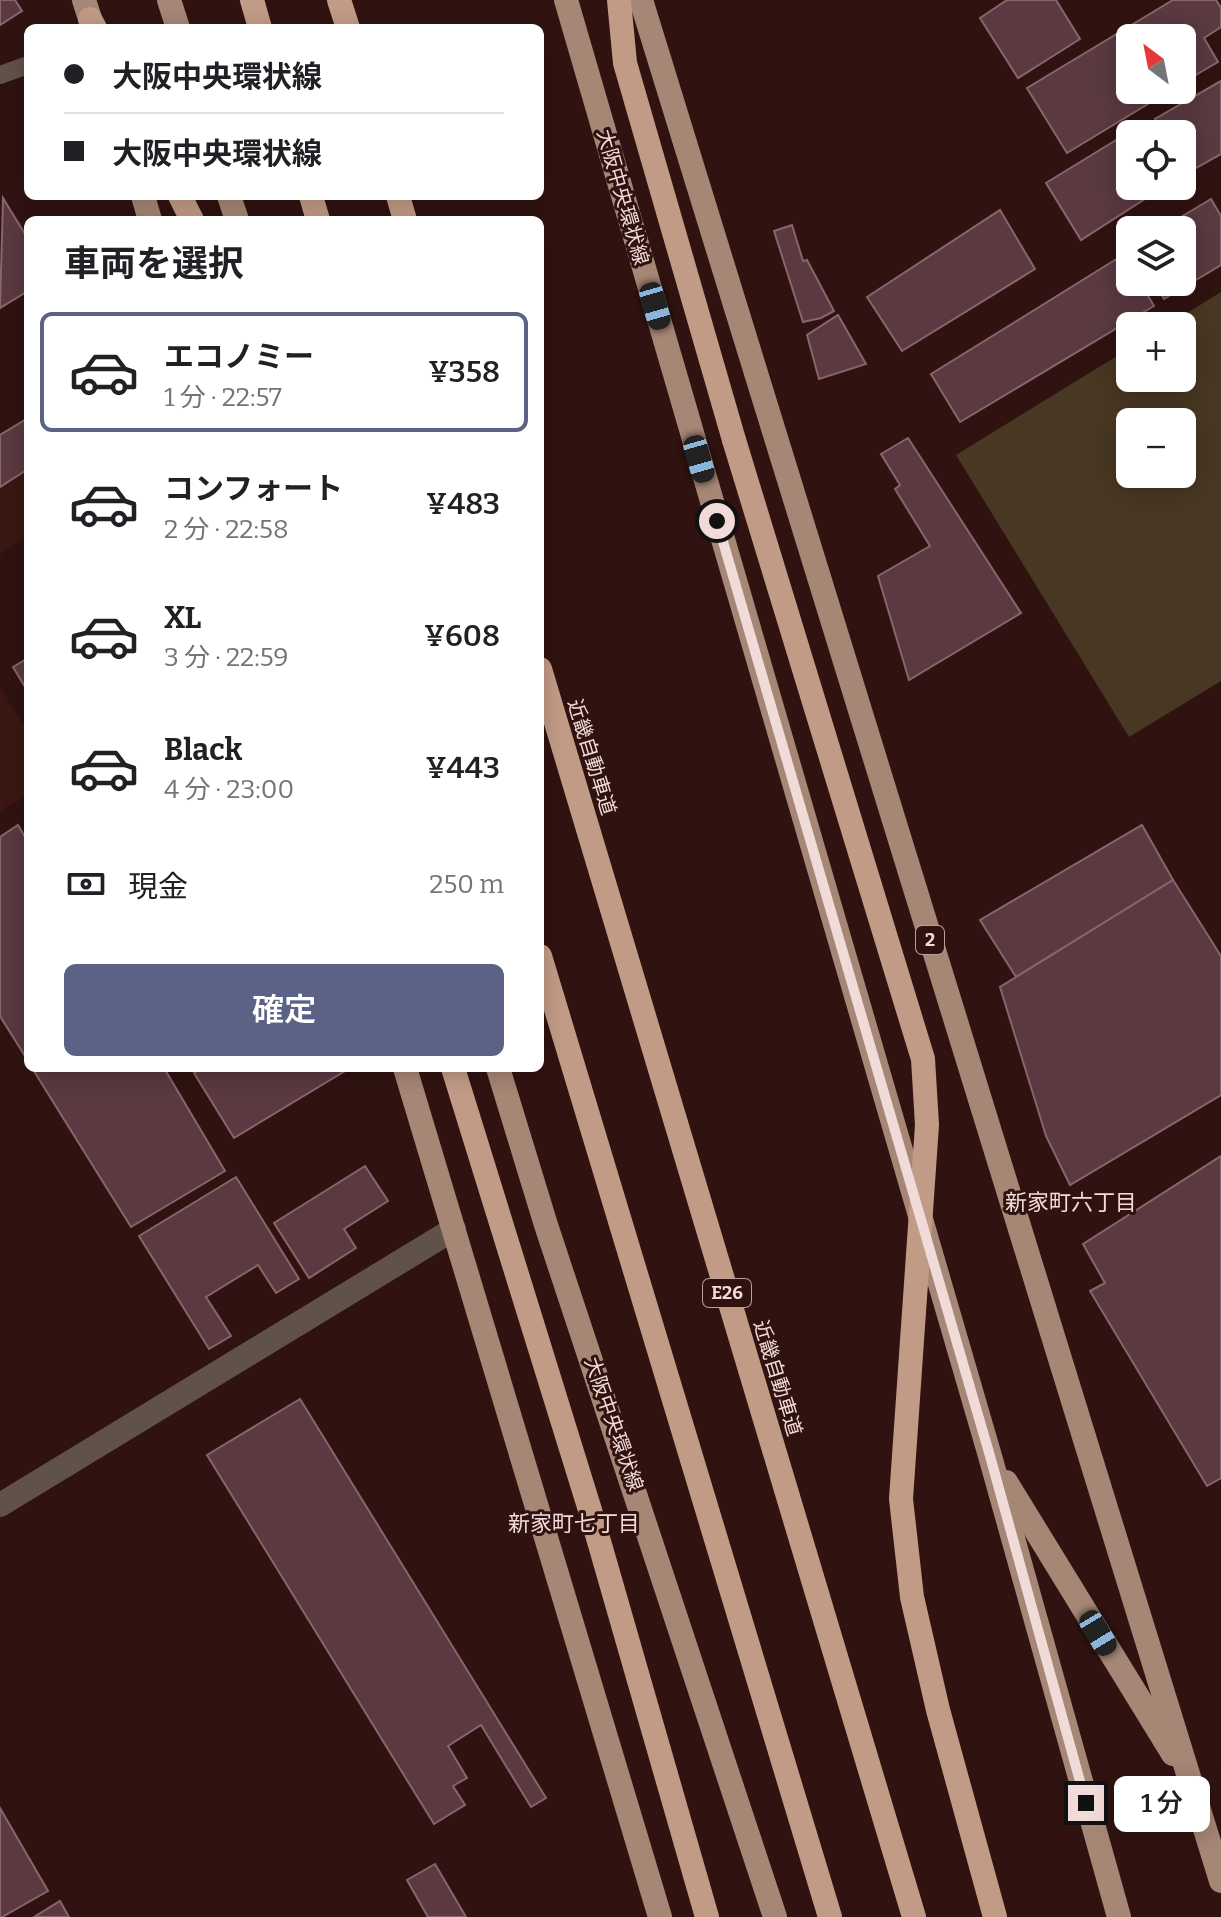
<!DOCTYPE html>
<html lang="ja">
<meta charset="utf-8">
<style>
:root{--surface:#fff;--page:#f6f6f6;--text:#202124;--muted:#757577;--line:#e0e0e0;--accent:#5b6286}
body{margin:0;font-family:Bitter,"Noto Sans JP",serif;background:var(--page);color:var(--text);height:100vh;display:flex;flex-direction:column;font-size:30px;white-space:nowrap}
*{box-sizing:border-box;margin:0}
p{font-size:26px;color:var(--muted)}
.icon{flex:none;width:44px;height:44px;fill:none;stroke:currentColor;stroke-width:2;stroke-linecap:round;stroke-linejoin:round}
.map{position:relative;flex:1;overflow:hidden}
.details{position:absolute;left:24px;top:216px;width:520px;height:856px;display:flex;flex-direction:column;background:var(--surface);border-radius:12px;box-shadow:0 4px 20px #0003}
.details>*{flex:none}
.banner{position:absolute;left:24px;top:24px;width:520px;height:176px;border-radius:12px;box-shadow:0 4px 20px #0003;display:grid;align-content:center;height:176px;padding:0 40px;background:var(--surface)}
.needle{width:52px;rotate:328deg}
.tools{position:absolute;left:1116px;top:24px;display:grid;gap:16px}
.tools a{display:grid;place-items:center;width:80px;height:80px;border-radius:12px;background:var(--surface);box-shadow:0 4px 20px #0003;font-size:40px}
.end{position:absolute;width:36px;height:36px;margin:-18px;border:10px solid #f1dbd8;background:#111;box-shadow:0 0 0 4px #111}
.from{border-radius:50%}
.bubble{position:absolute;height:56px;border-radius:12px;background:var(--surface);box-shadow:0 4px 20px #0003;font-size:26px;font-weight:600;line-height:56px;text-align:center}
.car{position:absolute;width:24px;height:48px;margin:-24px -12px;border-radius:10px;box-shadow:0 0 6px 2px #0007;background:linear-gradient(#222 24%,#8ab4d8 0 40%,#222 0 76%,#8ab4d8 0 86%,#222 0)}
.banner b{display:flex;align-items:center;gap:28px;height:76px;font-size:30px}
.banner b+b{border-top:2px solid var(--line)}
.banner i{width:20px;height:20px;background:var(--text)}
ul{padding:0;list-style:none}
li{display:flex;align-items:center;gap:24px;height:120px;margin:0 16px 12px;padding:0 24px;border:4px solid transparent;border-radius:12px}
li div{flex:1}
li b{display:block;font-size:30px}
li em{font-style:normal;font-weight:600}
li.current{border-color:var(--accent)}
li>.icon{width:72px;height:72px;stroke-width:1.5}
h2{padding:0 40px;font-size:36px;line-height:96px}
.pay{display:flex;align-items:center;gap:20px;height:88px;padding:0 40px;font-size:30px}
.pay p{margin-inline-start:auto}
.cta{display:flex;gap:16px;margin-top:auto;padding:16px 40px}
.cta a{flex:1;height:92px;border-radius:12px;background:var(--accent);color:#fff;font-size:32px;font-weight:600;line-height:92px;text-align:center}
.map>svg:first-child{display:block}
.built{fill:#3b1713}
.green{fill:#483722;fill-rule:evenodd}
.building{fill:#5a3940;stroke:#89646c;stroke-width:2}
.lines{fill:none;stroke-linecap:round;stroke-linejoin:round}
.lane{stroke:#615249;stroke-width:18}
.street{stroke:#615249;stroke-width:24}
.primary{stroke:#a68675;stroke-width:24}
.highway{stroke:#c29b86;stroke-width:24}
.highway-bridge{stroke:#c29b86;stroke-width:24}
.route{stroke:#f1dbd8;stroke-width:10}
.labels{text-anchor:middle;stroke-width:6;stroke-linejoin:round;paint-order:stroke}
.shield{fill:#301310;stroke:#b79f9c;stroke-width:2}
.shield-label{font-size:18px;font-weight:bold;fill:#f1dbd8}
.street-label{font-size:20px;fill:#f1dbd8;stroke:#301310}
.neighbourhood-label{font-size:22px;fill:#f1dbd8;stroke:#301310}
</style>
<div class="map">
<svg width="1221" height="1917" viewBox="0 0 1221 1917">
<rect width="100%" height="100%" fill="#301310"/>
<!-- built -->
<g class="built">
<path d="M 28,459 L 28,536 L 0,554 L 0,476 Z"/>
<path d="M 0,687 L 28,732 L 28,794 L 0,811 Z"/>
</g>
<!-- green -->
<path class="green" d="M 1221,292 L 1221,681 L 1129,737 L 956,455 L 1130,348 L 1130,378 L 1182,378 L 1182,326 L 1166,326 ZM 1130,422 L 1182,422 L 1182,474 L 1130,474 Z"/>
<!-- building -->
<g class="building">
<path d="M 0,0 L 15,0 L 22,11 L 0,25 Z"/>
<path d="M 1007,0 L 1056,0 L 1080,39 L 1018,78 L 980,18 Z"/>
<path d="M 1173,0 L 1216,0 L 1221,8 L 1221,27 L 1204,38 L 1218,62 L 1182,83 L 1182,38 L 1130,38 L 1130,90 L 1171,90 L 1067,153 L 1027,88 Z"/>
<path d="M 1221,81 L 1221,154 L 1185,174 L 1182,168 L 1182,134 L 1163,134 L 1155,119 Z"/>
<path d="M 1147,121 L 1156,134 L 1130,134 L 1130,186 L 1165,186 L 1081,240 L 1046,183 Z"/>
<path d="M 3,198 L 28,239 L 28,291 L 0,308 Z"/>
<path d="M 1211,199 L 1221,216 L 1221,265 L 1164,299 L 1154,282 L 1182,282 L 1182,230 L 1159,230 Z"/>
<path d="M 1000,210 L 1035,269 L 902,351 L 867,297 Z"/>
<path d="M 792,225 L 803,261 L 807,260 L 834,311 L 821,318 L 803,322 L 774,231 Z"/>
<path d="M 1123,255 L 1130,266 L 1130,282 L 1140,282 L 1154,306 L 960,422 L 931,374 Z"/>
<path d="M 838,315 L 866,364 L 819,379 L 807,335 Z"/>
<path d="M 28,418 L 28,469 L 0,487 L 0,435 Z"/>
<path d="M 908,438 L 1021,613 L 909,680 L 878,576 L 930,546 L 895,489 L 900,485 L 881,454 Z"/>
<path d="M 28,658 L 28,692 L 13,667 Z"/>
<path d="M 18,825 L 28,842 L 28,1061 L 0,1016 L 0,837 Z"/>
<path d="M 1142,825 L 1173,880 L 1016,977 L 980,920 Z"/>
<path d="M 1173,880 L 1221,956 L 1221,1095 L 1070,1185 L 1046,1136 L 1000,987 Z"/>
<path d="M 32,1068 L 164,1068 L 225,1171 L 131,1227 Z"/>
<path d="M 203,1068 L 350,1068 L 234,1138 L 194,1073 Z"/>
<path d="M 1221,1156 L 1221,1478 L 1207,1486 L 1090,1291 L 1105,1283 L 1083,1244 Z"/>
<path d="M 365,1166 L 388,1201 L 344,1229 L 356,1248 L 309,1278 L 274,1223 Z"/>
<path d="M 236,1177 L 299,1279 L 276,1293 L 258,1265 L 206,1297 L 231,1336 L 209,1349 L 139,1236 Z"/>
<path d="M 300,1399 L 546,1798 L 531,1807 L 481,1725 L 448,1746 L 467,1778 L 453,1786 L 465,1805 L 434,1824 L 207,1455 Z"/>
<path d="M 0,1808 L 48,1891 L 2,1917 L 0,1917 Z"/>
<path d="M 435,1864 L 466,1917 L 428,1917 L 407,1880 Z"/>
<path d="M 60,1901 L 69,1917 L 34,1917 Z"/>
</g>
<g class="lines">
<!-- lane -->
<path class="lane" d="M 0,75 L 28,65"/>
<!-- street -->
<path class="street" d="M 0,1505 L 454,1229"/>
<!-- primary -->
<g class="primary">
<path d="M 84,0 L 93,28"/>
<path d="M 169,0 L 178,28"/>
<path d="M 566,0 L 990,1456 L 1119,1917"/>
<path d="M 641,0 L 1221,1881"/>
<path d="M 143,196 L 150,220"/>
<path d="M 229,196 L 237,220"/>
<path d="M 405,1068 L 660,1917"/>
<path d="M 498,1068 L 546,1225 L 775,1917"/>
<path d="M 1006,1482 L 1173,1754"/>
</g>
<!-- highway -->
<g class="highway">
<path d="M 252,0 L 260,28"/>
<path d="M 339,0 L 348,28"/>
<path d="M 619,0 L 625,63 L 734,440"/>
<path d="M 90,19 L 95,28"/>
<path d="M 180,196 L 192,220"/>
<path d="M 311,196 L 318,220"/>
<path d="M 398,196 L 405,220"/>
<path d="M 540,669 L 914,1917"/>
<path d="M 540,956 L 830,1917"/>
<path d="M 453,1068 L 590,1510 L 707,1917"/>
</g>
<!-- highway-bridge -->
<path class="highway-bridge" d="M 734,440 L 923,1059 L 927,1125 L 901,1499 L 912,1597 L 938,1710 L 995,1917"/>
</g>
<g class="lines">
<!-- route -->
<path class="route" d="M 717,521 L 990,1456 L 1086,1803"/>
</g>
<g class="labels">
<!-- shield labels -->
<g class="shield">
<rect x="916" y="926" width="28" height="28" rx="6"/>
<rect x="703" y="1279" width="48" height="28" rx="6"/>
</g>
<g class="shield-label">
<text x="930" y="946">2</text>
<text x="727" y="1299">E26</text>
</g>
<!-- street labels -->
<g class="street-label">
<text transform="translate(623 197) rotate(74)" y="7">大阪中央環状線</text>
<text transform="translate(592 757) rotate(73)" y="7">近畿自動車道</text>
<text transform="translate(778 1378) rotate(73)" y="7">近畿自動車道</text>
<text transform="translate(614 1424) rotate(71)" y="7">大阪中央環状線</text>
</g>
<!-- neighbourhood labels -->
<g class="neighbourhood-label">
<text x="1071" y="1210">新家町六丁目</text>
<text x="574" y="1531">新家町七丁目</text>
</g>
</g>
</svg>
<div class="tools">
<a><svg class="needle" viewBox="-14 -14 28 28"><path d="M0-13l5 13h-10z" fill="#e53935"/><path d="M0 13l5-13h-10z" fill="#757577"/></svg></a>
<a><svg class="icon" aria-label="locate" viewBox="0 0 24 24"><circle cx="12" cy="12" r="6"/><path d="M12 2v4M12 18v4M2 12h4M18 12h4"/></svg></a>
<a><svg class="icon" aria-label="layers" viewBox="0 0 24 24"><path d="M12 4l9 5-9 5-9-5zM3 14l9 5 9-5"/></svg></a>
<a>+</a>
<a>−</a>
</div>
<i class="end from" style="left:717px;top:521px"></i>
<i class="end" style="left:1086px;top:1803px"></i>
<div class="bubble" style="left:1114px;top:1776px;width:96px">1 分</div>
<i class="car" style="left:655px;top:306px;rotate:164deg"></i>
<i class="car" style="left:699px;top:459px;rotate:164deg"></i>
<i class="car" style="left:1098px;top:1633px;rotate:149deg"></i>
<div class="banner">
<b><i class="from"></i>大阪中央環状線</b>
<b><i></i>大阪中央環状線</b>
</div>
<section class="details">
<h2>車両を選択</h2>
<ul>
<li class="current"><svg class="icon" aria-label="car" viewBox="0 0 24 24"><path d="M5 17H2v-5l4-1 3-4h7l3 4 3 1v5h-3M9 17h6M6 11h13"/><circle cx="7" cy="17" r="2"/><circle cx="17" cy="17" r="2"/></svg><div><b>エコノミー</b><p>1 分 · 22:57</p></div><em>¥358</em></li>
<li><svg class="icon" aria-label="car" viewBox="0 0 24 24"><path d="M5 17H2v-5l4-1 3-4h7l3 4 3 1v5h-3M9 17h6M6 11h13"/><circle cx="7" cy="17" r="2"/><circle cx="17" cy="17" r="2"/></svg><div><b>コンフォート</b><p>2 分 · 22:58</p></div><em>¥483</em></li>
<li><svg class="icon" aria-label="car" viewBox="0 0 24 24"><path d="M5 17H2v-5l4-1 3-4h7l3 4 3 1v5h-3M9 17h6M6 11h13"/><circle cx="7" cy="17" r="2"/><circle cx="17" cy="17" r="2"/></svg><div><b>XL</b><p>3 分 · 22:59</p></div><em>¥608</em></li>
<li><svg class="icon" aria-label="car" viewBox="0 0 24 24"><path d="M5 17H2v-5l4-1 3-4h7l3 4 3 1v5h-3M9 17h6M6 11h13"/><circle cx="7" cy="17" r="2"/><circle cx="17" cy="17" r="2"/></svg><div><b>Black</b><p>4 分 · 23:00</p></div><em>¥443</em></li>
</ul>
<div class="pay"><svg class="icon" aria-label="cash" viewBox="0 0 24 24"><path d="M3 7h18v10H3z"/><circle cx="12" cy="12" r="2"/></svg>現金<p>250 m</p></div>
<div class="cta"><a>確定</a></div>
</section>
</div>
